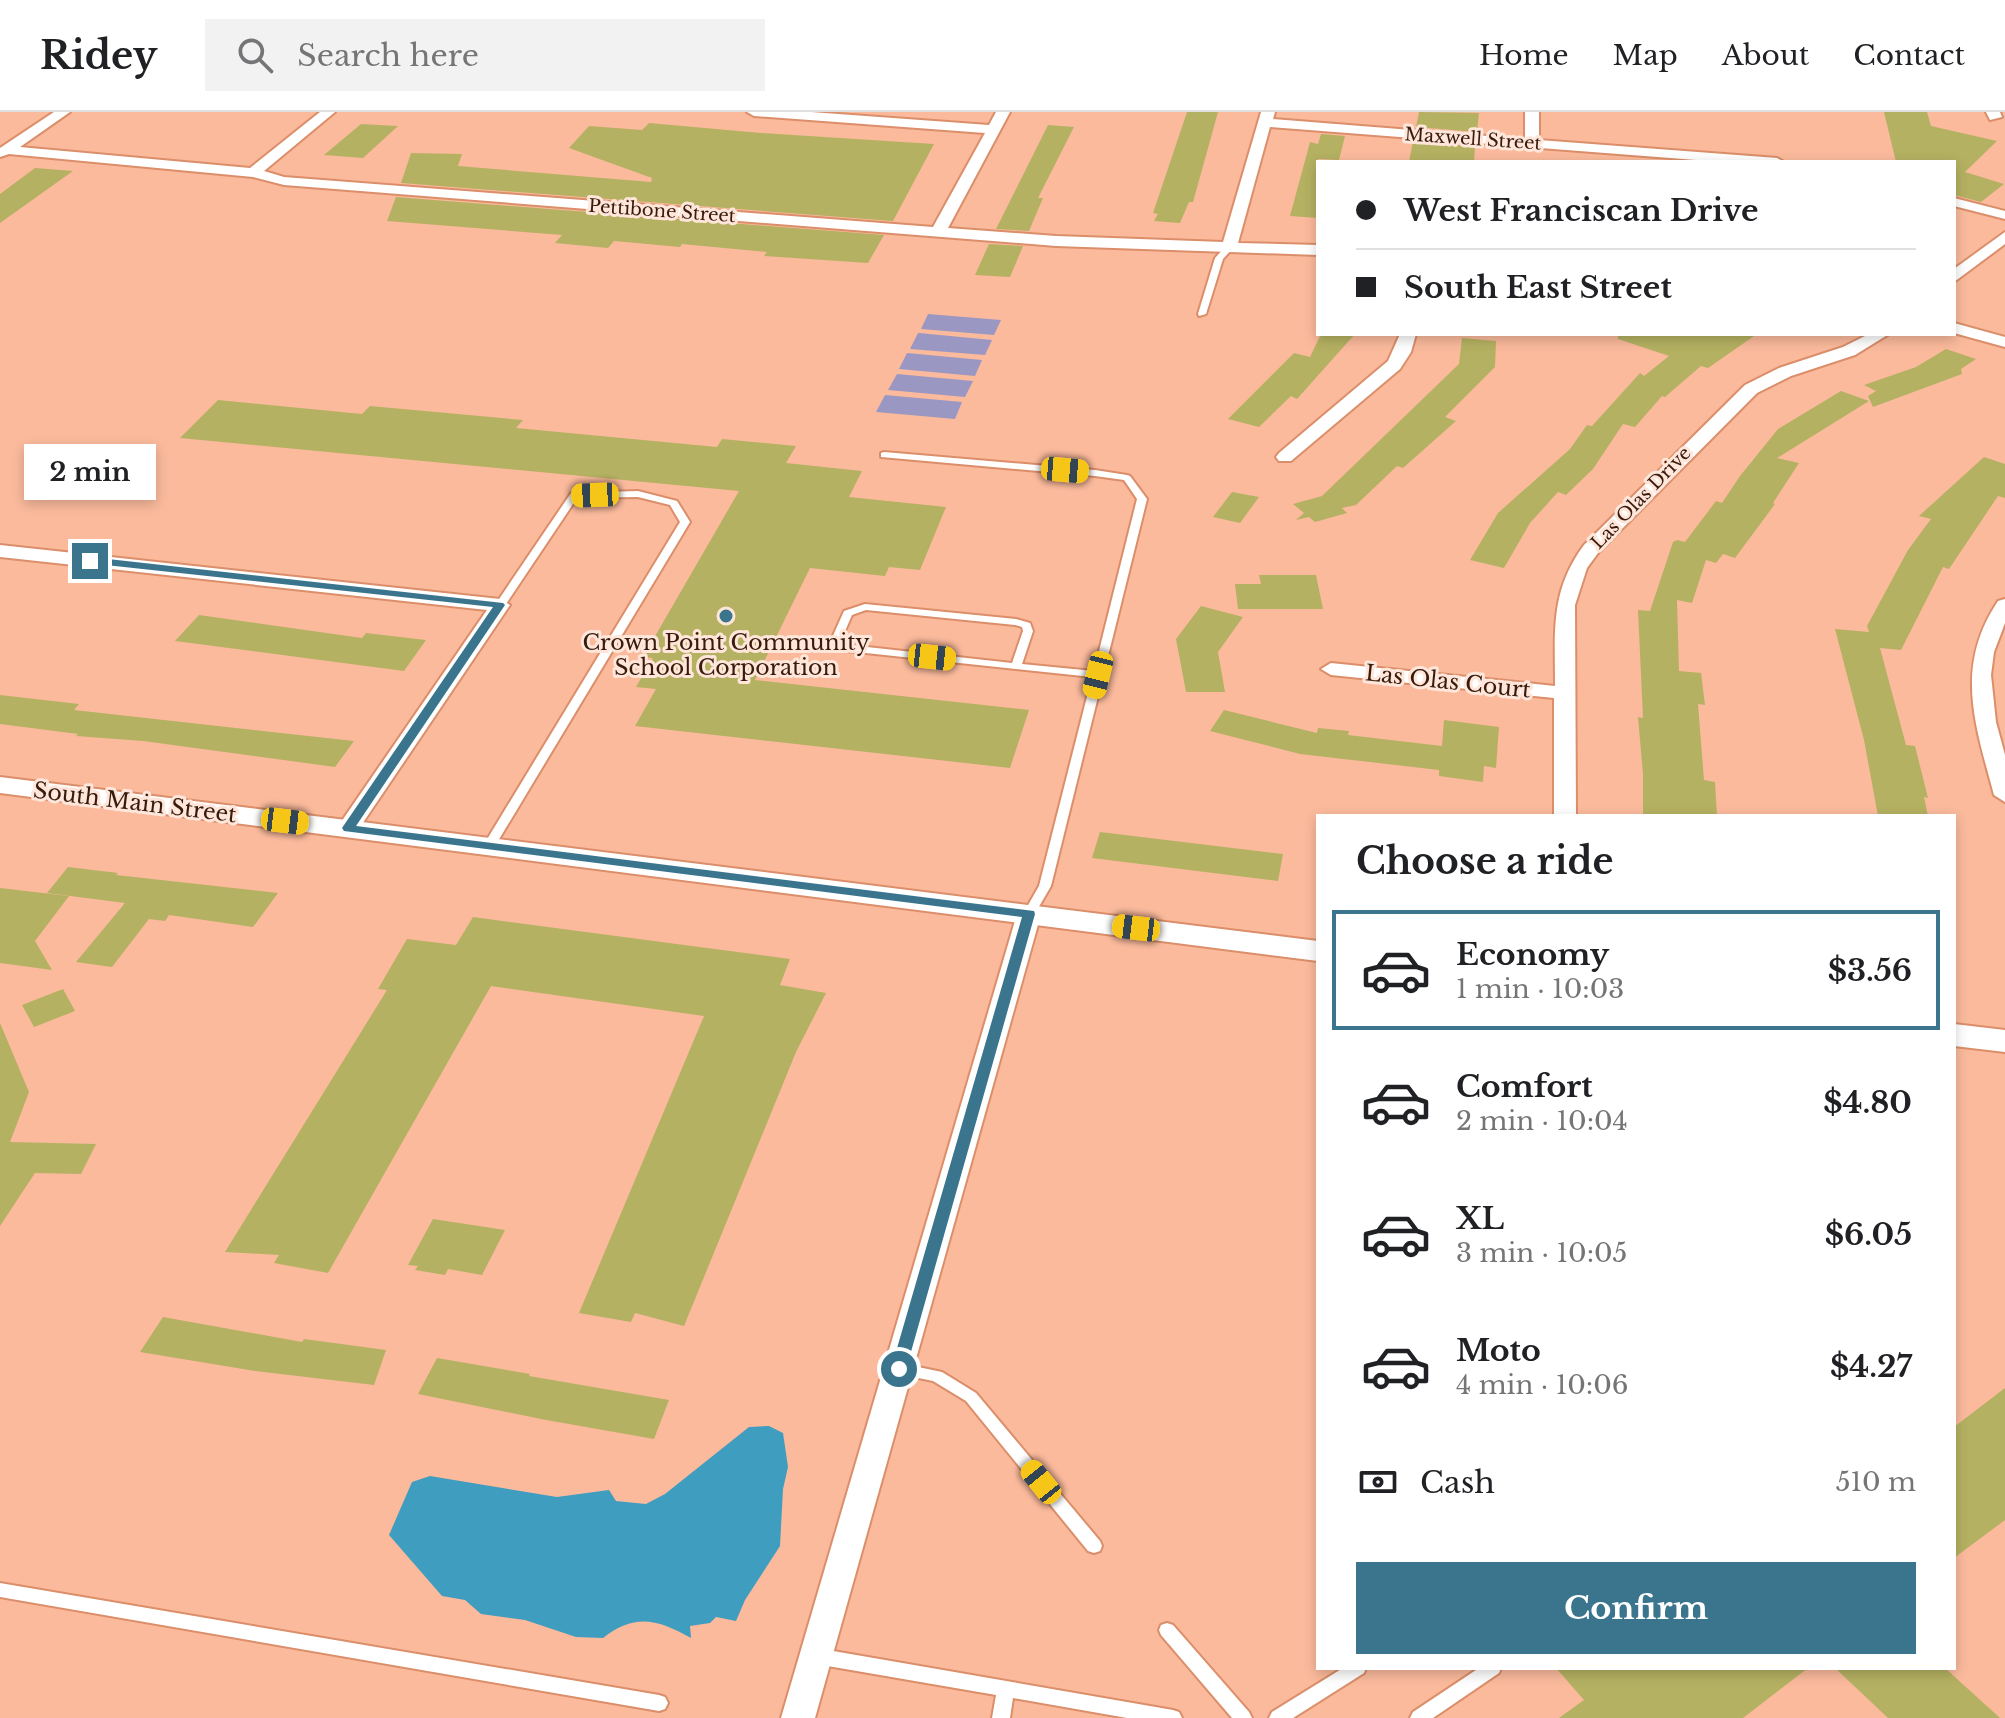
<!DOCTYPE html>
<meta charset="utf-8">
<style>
:root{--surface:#fff;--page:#f2f2f2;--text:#202124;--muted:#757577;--line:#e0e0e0;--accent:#3a758d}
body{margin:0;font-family:"Libre Baskerville",serif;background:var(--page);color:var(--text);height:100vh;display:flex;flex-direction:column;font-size:30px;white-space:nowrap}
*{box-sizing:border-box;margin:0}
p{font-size:26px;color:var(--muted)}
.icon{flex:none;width:44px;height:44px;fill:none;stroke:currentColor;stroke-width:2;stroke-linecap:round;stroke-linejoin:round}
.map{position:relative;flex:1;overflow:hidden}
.drawer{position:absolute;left:1316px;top:702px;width:640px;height:856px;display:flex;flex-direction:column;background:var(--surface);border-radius:0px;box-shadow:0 4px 12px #0003}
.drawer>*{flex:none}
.guide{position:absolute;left:1316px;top:48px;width:640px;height:176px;border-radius:0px;box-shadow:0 4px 12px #0003;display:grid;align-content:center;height:176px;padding:0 40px;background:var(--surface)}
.end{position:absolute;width:36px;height:36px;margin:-18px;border:10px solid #3a758d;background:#fff;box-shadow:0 0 0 4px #fff}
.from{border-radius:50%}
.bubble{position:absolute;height:56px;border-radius:0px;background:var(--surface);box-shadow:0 4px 12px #0003;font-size:26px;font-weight:800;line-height:56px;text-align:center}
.car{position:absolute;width:24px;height:48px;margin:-24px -12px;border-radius:10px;box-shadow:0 0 6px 2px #0007;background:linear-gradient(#f5c518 24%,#345 0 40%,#f5c518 0 76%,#345 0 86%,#f5c518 0)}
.guide b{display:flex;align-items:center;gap:28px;height:76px;font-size:30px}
.guide b+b{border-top:2px solid var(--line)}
.guide i{width:20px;height:20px;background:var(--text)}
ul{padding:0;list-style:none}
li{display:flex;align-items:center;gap:24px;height:120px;margin:0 16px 12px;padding:0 24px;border:4px solid transparent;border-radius:0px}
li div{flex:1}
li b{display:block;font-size:30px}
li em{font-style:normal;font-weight:800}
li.current{border-color:var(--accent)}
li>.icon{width:72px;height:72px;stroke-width:1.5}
h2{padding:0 40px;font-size:36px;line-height:96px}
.pay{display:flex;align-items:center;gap:20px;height:88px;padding:0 40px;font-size:30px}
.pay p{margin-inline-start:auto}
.action{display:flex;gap:16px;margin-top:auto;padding:16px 40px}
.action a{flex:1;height:92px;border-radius:0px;background:var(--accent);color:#fff;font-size:32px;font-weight:800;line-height:92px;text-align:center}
header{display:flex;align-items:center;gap:48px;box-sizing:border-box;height:112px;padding:0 40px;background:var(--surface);border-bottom:2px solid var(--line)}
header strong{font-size:38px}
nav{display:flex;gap:44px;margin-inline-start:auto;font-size:28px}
.search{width:560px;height:72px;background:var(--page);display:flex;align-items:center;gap:20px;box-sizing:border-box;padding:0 28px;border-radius:0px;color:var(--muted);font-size:30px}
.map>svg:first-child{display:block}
.green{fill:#9a98c3}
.water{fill:#3f9dc0}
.building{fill:#b5b162}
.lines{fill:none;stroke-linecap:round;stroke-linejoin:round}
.service-casing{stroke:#db8e69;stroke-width:4}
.minor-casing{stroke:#db8e69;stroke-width:4}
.tertiary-casing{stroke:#db8e69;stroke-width:4}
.service{fill:#fff;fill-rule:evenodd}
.minor{fill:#fff;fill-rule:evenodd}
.tertiary{fill:#fff;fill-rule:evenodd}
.route{fill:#3a758d}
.poi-dot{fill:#3a758d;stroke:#ffe6da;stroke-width:3}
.labels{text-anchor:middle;stroke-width:6;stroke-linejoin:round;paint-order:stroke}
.far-street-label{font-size:18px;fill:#381b0b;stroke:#ffe6da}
.poi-label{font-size:22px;fill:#381b0b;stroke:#ffe6da}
.street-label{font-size:22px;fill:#381b0b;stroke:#ffe6da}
</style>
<header>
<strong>Ridey</strong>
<div class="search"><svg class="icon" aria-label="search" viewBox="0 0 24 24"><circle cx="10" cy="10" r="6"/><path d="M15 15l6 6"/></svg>Search here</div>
<nav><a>Home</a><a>Map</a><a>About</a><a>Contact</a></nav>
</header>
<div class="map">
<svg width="2005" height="1606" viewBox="0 0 2005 1606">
<rect width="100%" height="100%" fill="#fbba9c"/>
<!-- green -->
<g class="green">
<path d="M 928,202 L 1001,208 L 994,223 L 921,217 Z"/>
<path d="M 918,221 L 919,221 L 992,228 L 985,243 L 910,237 Z"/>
<path d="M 907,241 L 982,248 L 975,264 L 899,257 Z"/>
<path d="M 897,262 L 973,269 L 965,285 L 888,278 Z"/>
<path d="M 885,283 L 962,290 L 955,307 L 876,300 Z"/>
</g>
<!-- water -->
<path class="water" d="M 769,1314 L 783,1321 L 788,1355 L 783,1377 L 780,1434 L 745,1488 L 736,1509 L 716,1505 L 710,1511 L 690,1514 L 691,1526 C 658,1507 634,1501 603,1526 L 576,1525 L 525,1508 L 481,1502 L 465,1488 L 442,1484 L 389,1423 L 412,1370 L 430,1364 L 557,1385 L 609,1378 L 616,1389 L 646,1392 L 665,1382 L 749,1315 Z"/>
<!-- building -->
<g class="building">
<path d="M 1187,0 L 1218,0 L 1193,90 L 1189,90 L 1180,111 L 1154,109 L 1158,102 L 1153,101 Z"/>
<path d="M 1419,0 L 1479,1 L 1477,20 L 1416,15 Z"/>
<path d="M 1884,0 L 1927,0 L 1931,14 L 1997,29 L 1965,60 L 2004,72 L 1981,90 L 1954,83 L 1954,50 L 1896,50 Z"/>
<path d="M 649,11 L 761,21 L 934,32 L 893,109 L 401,71 L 411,41 L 462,42 L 458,54 L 651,70 L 652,66 L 569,36 L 589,14 L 642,18 Z"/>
<path d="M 361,12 L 398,14 L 363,46 L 324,43 Z"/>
<path d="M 1048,13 L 1074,15 L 1038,86 L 1043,86 L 1029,119 L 996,117 Z"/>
<path d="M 1321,22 L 1345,24 L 1339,48 L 1318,47 L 1318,106 L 1290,104 L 1310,30 L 1318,32 Z"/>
<path d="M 1413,29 L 1475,34 L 1474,50 L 1409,50 Z"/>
<path d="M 35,56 L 73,59 L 0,111 L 0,82 Z"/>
<path d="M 396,85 L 884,123 L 868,151 L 764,144 L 767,140 L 682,132 L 680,135 L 614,129 L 608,136 L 555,131 L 562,123 L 387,109 Z"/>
<path d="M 989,132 L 1023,134 L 1010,165 L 975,163 Z"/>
<path d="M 1321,222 L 1355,222 L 1297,287 L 1291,284 L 1259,315 L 1228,307 L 1294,241 L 1310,245 Z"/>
<path d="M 1618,222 L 1757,222 L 1708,256 L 1701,254 L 1665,285 L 1662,284 L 1635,315 L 1623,312 L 1593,357 L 1566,383 L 1558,380 L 1530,411 L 1504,456 L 1470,448 L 1498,401 L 1570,337 L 1587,313 L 1592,314 L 1640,261 L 1644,264 L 1669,244 L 1618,227 Z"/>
<path d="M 1462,226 L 1496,229 L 1495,255 L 1445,305 L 1456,309 L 1403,356 L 1397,354 L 1356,393 L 1342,396 L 1347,401 L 1315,410 L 1309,405 L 1296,408 L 1304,401 L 1293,392 L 1322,384 L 1459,252 Z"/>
<path d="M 1946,237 L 1976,247 L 1961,257 L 1962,262 L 1873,295 L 1868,284 L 1876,279 L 1864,273 L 1916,255 Z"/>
<path d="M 1841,279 L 1869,289 L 1777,346 L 1799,351 L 1773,391 L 1775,392 L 1735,446 L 1723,442 L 1716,451 L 1706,448 L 1692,491 L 1677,488 L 1679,559 L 1701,561 L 1705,593 L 1698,592 L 1704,668 L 1715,670 L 1717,704 L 1643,704 L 1643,662 L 1638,605 L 1643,606 L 1638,498 L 1650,499 L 1673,430 L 1677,428 L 1685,430 L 1716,389 L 1722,391 L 1740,364 L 1778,317 Z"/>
<path d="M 218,288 L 362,302 L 370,294 L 523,308 L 516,316 L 717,335 L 722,327 L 796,334 L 786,351 L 862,359 L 849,385 L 946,395 L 920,458 L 889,455 L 885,464 L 810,456 L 755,568 L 1029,598 L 1010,656 L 635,614 L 656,577 L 636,575 L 653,546 L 643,545 L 739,379 L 180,326 Z"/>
<path d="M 1984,345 L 2005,352 L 2005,386 L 1998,384 L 1949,457 L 1943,455 L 1901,538 L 1880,536 L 1906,633 L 1915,634 L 1928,686 L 1924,685 L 1928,704 L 1878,704 L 1864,628 L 1835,517 L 1869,520 L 1867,514 L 1908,438 L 1931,407 L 1919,404 Z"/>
<path d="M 1232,380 L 1259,385 L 1240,411 L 1213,405 Z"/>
<path d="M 1259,463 L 1316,463 L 1323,497 L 1238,497 L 1235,472 L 1261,472 Z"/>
<path d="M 1201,494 L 1243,505 L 1218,540 L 1225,580 L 1186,580 L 1176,527 Z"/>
<path d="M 199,503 L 362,526 L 366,521 L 426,528 L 404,559 L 175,529 Z"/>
<path d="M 0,583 L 79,592 L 74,598 L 354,629 L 335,655 L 143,629 L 76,624 L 78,622 L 0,612 Z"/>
<path d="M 1224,598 L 1317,621 L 1318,616 L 1349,619 L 1348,623 L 1442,634 L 1444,608 L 1499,615 L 1496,656 L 1484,654 L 1483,670 L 1439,664 L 1439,658 L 1300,642 L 1210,619 Z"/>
<path d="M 1100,720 L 1283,742 L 1278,769 L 1092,746 Z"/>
<path d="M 68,755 L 118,761 L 116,763 L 278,781 L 253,815 L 169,803 L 165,809 L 149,807 L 112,855 L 76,850 L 125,791 L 47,781 Z"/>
<path d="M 0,776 L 69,784 L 35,829 L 52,858 L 0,851 Z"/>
<path d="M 473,805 L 790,847 L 780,873 L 826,881 L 796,940 L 684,1214 L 635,1201 L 631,1210 L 579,1201 L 704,904 L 491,874 L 328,1161 L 274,1151 L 279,1143 L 225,1140 L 387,878 L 378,877 L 407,827 L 456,833 Z"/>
<path d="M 63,877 L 75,899 L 34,915 L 22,893 Z"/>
<path d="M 0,911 L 29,980 L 10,1030 L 96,1032 L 81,1062 L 35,1061 L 0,1114 Z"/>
<path d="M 433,1107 L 505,1118 L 482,1163 L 448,1157 L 445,1163 L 415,1158 L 418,1154 L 408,1153 Z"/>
<path d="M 163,1205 L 302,1230 L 304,1227 L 386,1238 L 374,1273 L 255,1259 L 140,1240 Z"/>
<path d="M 437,1246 L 530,1262 L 529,1264 L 669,1288 L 654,1327 L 546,1308 L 418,1282 Z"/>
<path d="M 2005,1276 L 2005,1408 L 1954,1446 L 1954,1315 Z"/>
<path d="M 1556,1556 L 1808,1556 L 1743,1606 L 1559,1606 L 1584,1588 Z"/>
<path d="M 1835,1556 L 1945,1556 L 2000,1606 L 1888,1606 Z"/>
</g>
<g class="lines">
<defs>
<g id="service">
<path d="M 1226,134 L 1233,136 L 1223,147 L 1206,202 L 1199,204 L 1198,202 L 1215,146 Z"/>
<path d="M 884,340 L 1095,358 L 1127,363 L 1130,364 L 1147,387 L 1051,774 L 1033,805 L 1029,806 L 1023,802 L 1039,774 L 1092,565 L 847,539 L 835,534 L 832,526 L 844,499 L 865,492 L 1016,507 L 1030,511 L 1033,519 L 1022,552 L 1094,559 L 1137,387 L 1124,368 L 1095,364 L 881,345 L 881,341 ZM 866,498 L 1015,513 L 1022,515 L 1023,519 L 1012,551 L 849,533 L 844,530 L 842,526 L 852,503 Z"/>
<path d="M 638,379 L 677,389 L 690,410 L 495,734 L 493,737 L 485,737 L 483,734 L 680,410 L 670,393 L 638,385 L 577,386 L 504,495 L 500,496 L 495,493 L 571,381 Z"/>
<path d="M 899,1251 L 942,1260 L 976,1281 L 1100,1429 L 1102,1434 L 1100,1439 L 1094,1441 L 1088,1439 L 966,1289 L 933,1269 L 894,1261 L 892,1257 L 894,1253 Z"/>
<path d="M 0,1471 L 659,1583 L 665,1585 L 668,1591 L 665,1597 L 659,1599 L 0,1485 Z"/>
<path d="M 1167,1511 L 1173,1513 L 1249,1600 L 1252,1606 L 1232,1606 L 1161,1523 L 1159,1518 L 1161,1513 Z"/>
<path d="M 816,1536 L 1173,1598 L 1179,1600 L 1182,1606 L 1127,1606 L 1013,1586 L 1010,1606 L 992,1606 L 996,1583 L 816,1552 L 810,1549 L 808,1544 L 810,1539 Z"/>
<path d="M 1343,1556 L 1366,1556 L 1364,1561 L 1293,1606 L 1269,1606 L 1272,1600 Z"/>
<path d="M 1479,1556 L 1501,1556 L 1499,1561 L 1433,1606 L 1410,1606 L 1413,1600 Z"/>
</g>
<g id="minor">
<path d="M 54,0 L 70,0 L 20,35 L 250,56 L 320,0 L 335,0 L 264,59 L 284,65 L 933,115 L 985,21 L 754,4 L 747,0 L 811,0 L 989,13 L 996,0 L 1010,0 L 948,116 L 1056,124 L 1223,130 L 1261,0 L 1275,0 L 1273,7 L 1525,27 L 1525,0 L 1539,0 L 1539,28 L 1777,46 L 1784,50 L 1722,50 L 1270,15 L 1238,131 L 1318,133 L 1318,143 L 1056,134 L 284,73 L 253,65 L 9,42 L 0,45 L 0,36 Z"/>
<path d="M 1986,0 L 2000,0 L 2002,5 L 1990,8 Z"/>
<path d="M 1954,86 L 2005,99 L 2005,107 L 1954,94 Z"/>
<path d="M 2005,120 L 2005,132 L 1954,170 L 1954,157 Z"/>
<path d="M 1954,211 L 2005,225 L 2005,235 L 1954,221 Z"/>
<path d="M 1400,222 L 1416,222 L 1411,240 L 1400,257 L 1291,349 L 1279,349 L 1276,345 L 1279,341 L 1388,249 Z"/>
<path d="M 1869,222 L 1889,222 L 1855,243 L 1791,264 L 1757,281 L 1598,441 L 1587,456 L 1575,493 L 1576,704 L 1554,704 L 1554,586 L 1331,563 L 1321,557 L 1331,551 L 1555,574 C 1555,518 1550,479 1584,433 L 1745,273 L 1779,256 L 1843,235 Z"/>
<path d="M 0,433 L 500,487 L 510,493 L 356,721 L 340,721 L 337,716 L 487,498 L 0,445 Z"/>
<path d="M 2005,487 L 2005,511 L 1994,540 L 1991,563 L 1996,610 L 2005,643 L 2005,690 L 1994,683 C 1975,612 1954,555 1998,489 Z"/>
<path d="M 1029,794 L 1037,797 L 1041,802 L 815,1606 L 781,1606 L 1017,802 L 1021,797 Z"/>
</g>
<g id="tertiary">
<path d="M 0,665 L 1318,829 L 1318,849 L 0,681 Z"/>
<path d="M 1954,912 L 2005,918 L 2005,940 L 1954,934 Z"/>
</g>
</defs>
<!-- service casing -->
<use href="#service" class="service-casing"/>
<!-- minor casing -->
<use href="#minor" class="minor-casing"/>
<!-- tertiary casing -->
<use href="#tertiary" class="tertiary-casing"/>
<!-- service -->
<use href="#service" class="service"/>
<!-- minor -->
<use href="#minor" class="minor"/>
<!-- tertiary -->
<use href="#tertiary" class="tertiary"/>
</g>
<!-- route -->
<path class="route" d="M 90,445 L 503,491 L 505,493 L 356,714 L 1034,799 L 1035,802 L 905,1261 L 899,1263 L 891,1257 L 1022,805 L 344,719 L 342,716 L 493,495 L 87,451 L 85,449 Z"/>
<!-- markers -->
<circle class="poi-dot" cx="726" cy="504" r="8"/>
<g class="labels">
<!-- far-street labels -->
<g class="far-street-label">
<text transform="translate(1473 27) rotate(4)" y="6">Maxwell Street</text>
<text transform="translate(662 99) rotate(4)" y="6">Pettibone Street</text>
<text transform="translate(1641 386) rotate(-46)" y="6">Las Olas Drive</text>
</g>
<!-- poi labels -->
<g class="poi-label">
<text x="726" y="538">Crown Point Community<tspan x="726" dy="25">School Corporation</tspan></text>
</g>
<!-- street labels -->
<g class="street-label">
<text transform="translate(1448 569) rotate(6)" y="8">Las Olas Court</text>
<text transform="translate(135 690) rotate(7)" y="8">South Main Street</text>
</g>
</g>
</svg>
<i class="end from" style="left:899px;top:1257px"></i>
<i class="end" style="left:90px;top:449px"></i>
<div class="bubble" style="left:24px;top:332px;width:132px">2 min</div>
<i class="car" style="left:1065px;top:358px;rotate:95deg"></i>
<i class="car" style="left:595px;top:383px;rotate:268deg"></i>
<i class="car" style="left:932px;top:545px;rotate:96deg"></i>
<i class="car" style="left:1098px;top:563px;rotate:194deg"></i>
<i class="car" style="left:285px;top:709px;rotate:97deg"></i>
<i class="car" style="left:1136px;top:816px;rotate:277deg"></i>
<i class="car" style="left:1041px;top:1370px;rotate:321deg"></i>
<div class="guide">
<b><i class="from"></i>West Franciscan Drive</b>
<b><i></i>South East Street</b>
</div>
<section class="drawer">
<h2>Choose a ride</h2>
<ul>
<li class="current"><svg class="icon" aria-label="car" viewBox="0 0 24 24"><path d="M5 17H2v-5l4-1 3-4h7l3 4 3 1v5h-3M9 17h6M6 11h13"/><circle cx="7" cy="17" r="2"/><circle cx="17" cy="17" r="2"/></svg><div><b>Economy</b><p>1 min · 10:03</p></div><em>$3.56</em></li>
<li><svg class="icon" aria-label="car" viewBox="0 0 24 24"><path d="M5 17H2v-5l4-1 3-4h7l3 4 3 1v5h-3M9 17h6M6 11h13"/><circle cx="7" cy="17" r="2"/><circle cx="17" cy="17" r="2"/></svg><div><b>Comfort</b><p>2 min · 10:04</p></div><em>$4.80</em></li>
<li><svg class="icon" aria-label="car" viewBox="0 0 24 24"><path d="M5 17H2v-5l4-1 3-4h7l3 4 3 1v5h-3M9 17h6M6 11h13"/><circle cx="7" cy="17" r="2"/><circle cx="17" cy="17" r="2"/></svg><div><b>XL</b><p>3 min · 10:05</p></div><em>$6.05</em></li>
<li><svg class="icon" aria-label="car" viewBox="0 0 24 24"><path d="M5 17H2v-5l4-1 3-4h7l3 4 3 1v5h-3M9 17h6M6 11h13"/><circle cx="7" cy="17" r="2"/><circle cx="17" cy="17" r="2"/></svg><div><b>Moto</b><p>4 min · 10:06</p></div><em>$4.27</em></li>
</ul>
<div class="pay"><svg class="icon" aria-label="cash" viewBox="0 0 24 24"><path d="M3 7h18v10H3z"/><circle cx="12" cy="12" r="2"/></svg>Cash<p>510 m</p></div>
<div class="action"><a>Confirm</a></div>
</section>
</div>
